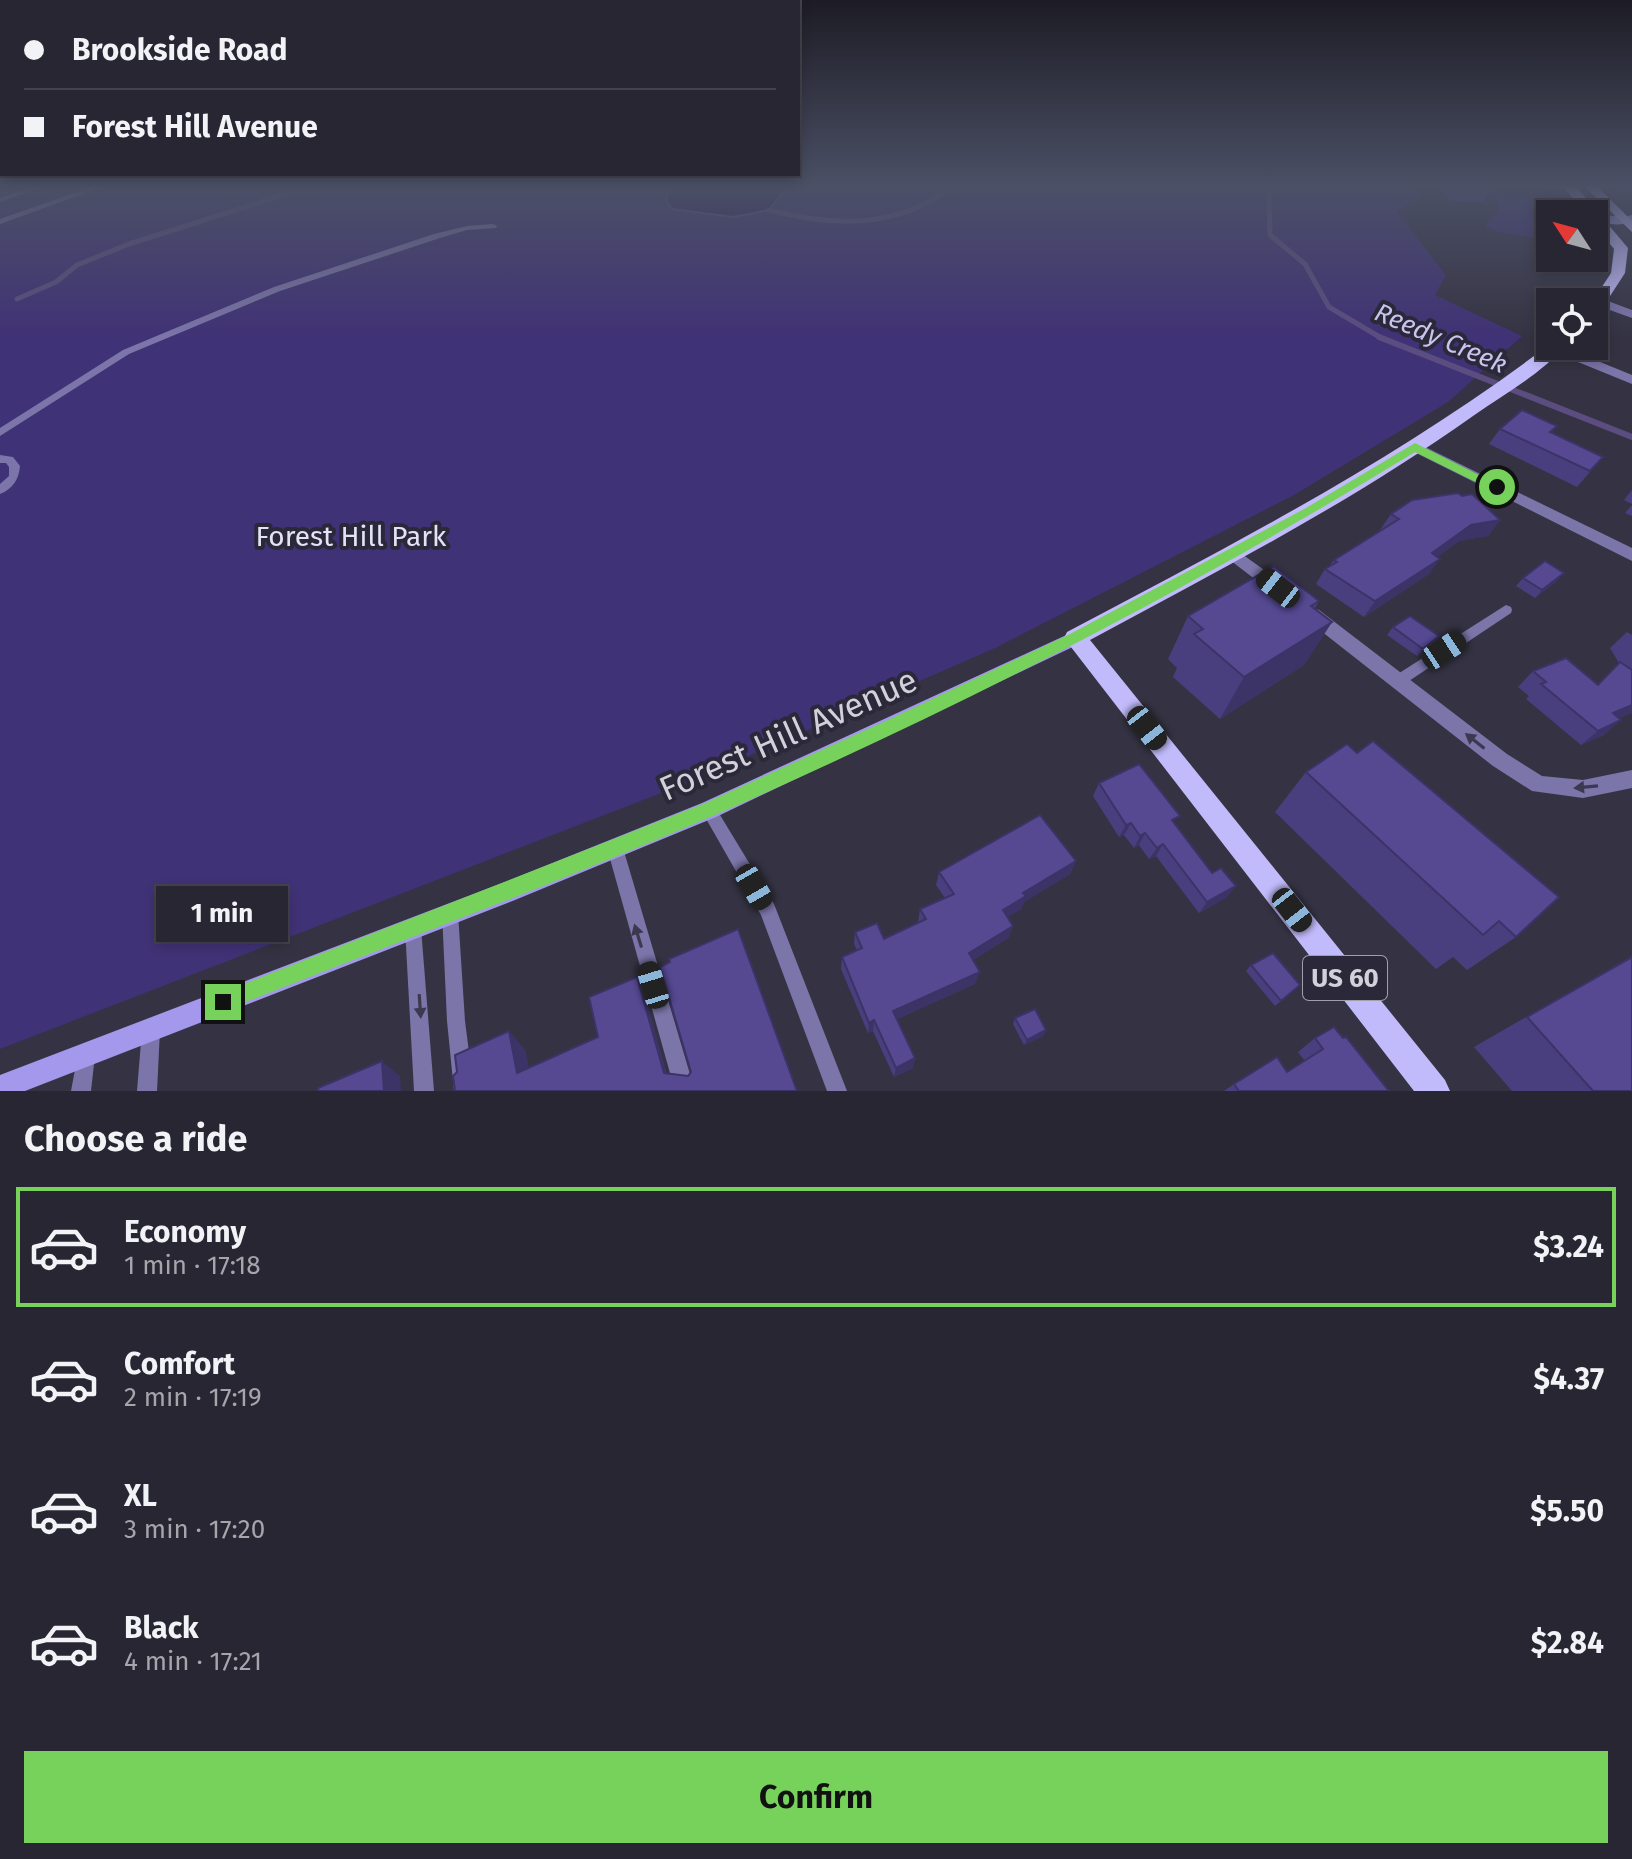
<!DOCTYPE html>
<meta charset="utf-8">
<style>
:root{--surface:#282632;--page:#34323e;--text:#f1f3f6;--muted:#a5a5ac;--line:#44434d;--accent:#76d25a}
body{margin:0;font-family:"Fira Sans",sans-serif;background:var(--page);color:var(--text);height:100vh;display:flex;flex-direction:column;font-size:30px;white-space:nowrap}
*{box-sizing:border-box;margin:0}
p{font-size:26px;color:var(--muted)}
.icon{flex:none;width:44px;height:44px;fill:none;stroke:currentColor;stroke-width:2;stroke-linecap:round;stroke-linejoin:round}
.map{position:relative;height:1091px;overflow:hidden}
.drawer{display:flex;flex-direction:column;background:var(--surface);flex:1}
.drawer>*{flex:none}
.guide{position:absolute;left:0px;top:0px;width:800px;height:176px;box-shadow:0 4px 12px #0003,0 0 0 2px var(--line);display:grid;align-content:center;height:176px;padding:0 24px;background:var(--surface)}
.needle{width:52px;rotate:306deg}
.tools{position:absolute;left:1536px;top:200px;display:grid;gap:16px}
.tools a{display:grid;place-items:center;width:72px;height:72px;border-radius:0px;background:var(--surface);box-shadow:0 4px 12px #0003,0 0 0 2px var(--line);font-size:40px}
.end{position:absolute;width:36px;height:36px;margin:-18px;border:10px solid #76d25a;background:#111;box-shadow:0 0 0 4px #111}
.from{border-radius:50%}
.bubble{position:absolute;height:56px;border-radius:0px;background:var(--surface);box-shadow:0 4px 12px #0003,0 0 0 2px var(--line);font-size:26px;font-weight:700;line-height:56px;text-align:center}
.car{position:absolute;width:24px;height:48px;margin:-24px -12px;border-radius:10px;box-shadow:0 0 6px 2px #0007;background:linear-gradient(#222 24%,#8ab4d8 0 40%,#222 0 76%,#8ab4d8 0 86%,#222 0)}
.guide b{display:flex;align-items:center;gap:28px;height:76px;font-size:30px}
.guide b+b{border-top:2px solid var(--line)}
.guide i{width:20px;height:20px;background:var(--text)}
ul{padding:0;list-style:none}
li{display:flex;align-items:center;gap:24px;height:120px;margin:0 16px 12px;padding:0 8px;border:4px solid transparent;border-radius:0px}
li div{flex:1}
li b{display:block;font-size:30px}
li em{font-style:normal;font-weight:700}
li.current{border-color:var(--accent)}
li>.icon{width:72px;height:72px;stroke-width:1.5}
h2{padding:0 24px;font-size:36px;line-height:96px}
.cta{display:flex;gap:16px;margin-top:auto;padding:16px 24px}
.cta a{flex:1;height:92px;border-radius:0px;background:var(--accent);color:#111;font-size:32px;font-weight:700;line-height:92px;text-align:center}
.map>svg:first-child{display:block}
.green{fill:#403276}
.water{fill:#281459;stroke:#5b4d80;stroke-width:2}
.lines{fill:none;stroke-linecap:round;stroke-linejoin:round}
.stream-far1{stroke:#5b4d80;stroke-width:5}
.stream{stroke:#5b4d80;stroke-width:6}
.lane{fill:#7b75a9;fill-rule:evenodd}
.street{fill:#7b75a9;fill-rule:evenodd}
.secondary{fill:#a398eb;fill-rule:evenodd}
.primary{fill:#c1bbfb;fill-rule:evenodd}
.wall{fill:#4a3f7e}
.shaded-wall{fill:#3c3366}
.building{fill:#564992;stroke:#3c3366;stroke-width:2}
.oneway{fill:#3b384f}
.route{fill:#76d25a}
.labels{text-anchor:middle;stroke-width:8;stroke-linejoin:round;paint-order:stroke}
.far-water-label{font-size:26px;font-style:italic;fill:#c8c4ee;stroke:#2b2939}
.shield{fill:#2b2939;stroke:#a09faa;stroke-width:2}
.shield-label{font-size:26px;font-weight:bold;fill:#d2d1db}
.park-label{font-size:28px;fill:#e3e2f7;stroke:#2b2939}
.near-street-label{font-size:34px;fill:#d2d1db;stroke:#2b2939}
</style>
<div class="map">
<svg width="1632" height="1091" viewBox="0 0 1632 1091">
<rect width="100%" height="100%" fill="#353343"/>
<!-- green -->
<g class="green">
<path d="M 0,185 L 1411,185 L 1422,194 L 1397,212 L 1446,275 L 1435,295 L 1522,336 L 1448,402 L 1294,495 L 995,648 L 682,785 L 0,1049 Z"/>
<path d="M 1496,193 L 1545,202 L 1544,239 L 1499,232 L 1485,226 L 1498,210 Z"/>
</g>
<!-- water -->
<path class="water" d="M 669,185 L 789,185 L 769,210 L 733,217 L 672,209 L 666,200 Z"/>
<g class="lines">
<!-- stream-far1 -->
<g class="stream-far1">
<path d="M 1262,185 L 1269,192 L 1270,235 L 1305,264 L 1329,307 L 1383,339"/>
<path d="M 769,210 C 835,227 899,229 954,185"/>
<path d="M 17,299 L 56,282 L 77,265 L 129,244 L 293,192 L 326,185"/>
</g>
<!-- stream -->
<path class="stream" d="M 1379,337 L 1632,437"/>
<!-- lane -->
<g class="lane">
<path d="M 36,185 L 48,185 L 0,202 L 0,198 Z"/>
<path d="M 97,185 L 108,185 L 0,224 L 0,219 Z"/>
<path d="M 493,224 L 497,226 L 496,228 L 467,230 L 440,238 L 280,291 L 129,354 L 0,436 L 0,428 L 123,350 L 274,287 L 434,234 L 467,226 Z"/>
<path d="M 0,455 L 13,457 L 20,466 C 19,479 13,489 0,494 L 0,484 L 9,476 L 9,467 L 6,463 L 0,463 Z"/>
<path d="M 1506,605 L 1511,607 L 1512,610 L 1511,613 L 1403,685 L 1398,687 L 1393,685 L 1391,681 L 1393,677 Z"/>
<path d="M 709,803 L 714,805 L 774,904 L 847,1091 L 827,1091 L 761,915 L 701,810 L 704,805 Z"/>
<path d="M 615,840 L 621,843 L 623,848 L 695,1091 L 675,1091 L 607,848 L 609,843 Z"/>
<path d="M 450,905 L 456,907 L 458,913 L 465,1021 L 474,1091 L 454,1091 L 447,1021 L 442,913 L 444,907 Z"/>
<path d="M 413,920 L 419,922 L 421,928 L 434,1091 L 414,1091 L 405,928 L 407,922 Z"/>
<path d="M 151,1021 L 157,1024 L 160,1030 L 157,1091 L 137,1091 L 142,1030 L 145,1024 Z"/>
<path d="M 86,1046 L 93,1048 L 95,1055 L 91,1091 L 71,1091 L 79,1048 Z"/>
</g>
<!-- street -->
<g class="street">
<path d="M 1600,298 L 1632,310 L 1632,318 L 1596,305 L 1596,299 Z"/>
<path d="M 1550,346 L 1561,346 L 1632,375 L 1632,384 L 1551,351 Z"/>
<path d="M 1415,442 L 1632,548 L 1632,561 L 1410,450 L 1408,447 L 1410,444 Z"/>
<path d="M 1232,547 L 1281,582 L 1283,586 L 1281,590 L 1269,590 L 1226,557 L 1224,553 L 1226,549 Z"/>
<path d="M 1313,608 L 1319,610 L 1507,754 L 1542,776 L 1583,780 L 1632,770 L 1632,788 L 1583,798 L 1532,791 L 1493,766 L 1307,620 L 1304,615 L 1307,610 Z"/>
</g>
<!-- secondary -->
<g class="secondary">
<path d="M 1632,215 L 1632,222 C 1622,226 1603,225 1594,219 C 1603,212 1620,219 1632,215 Z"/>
<path d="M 1075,631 L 1081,633 L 1084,638 L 1081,643 L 716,817 L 515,900 L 25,1091 L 0,1091 L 0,1075 L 515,878 L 702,803 Z"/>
</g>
<!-- primary -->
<g class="primary">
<path d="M 1562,185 L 1575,185 L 1628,248 L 1625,273 L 1599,313 L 1594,314 L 1592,302 L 1611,273 L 1614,249 L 1594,224 L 1594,214 L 1586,214 Z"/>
<path d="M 1583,185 L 1596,185 L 1632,221 L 1632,232 Z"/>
<path d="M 1550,344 L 1565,346 C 1541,374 1503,395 1473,416 C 1352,502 1220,570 1090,640 L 1445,1080 L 1450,1091 L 1414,1091 L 1064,638 L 1067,632 C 1234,544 1400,458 1550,344 Z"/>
</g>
</g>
<!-- wall -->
<g class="wall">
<path d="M 1436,185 L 1493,185 L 1484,202 L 1450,201 Z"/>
<path d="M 1609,185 L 1632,185 L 1632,191 L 1614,190 Z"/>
<path d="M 1557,426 L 1551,433 L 1603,457 L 1577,487 L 1489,444 L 1500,429 Z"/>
<path d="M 1632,490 L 1632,504 L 1624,500 Z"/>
<path d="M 1462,496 L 1500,520 L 1488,536 L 1459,541 L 1437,557 L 1429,574 L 1364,617 L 1316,584 L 1325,569 L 1329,566 L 1334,560 L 1380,530 L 1391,514 Z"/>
<path d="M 1632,505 L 1632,516 L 1625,513 Z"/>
<path d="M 1523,578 L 1557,581 L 1535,598 L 1516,586 Z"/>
<path d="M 1319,601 L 1315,608 L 1332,622 L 1304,665 L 1220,719 L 1173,677 L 1177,668 L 1168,659 L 1188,616 Z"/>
<path d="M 1393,627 L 1439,636 L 1433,644 L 1417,656 L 1387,635 Z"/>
<path d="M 1627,632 L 1632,635 L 1632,713 L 1619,718 L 1604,735 L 1581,745 L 1526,699 L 1529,696 L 1518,687 L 1533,671 L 1598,684 L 1619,663 L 1610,648 Z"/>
<path d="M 1347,744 L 1516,937 L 1467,970 L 1453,957 L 1436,969 L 1275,812 L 1306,772 Z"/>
<path d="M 1099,783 L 1227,897 L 1199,913 L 1156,856 L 1149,859 L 1139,845 L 1134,848 L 1124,835 L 1119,837 L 1093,796 Z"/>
<path d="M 1076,861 L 1070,874 L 1024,902 L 1021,909 L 1007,917 L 1013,926 L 1008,938 L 973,960 L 975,984 L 897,1019 L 913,1068 L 894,1077 L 873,1031 L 868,1033 L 841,969 L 842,957 L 857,950 L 854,944 L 855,932 L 884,939 L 918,923 L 920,909 L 945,898 L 936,885 L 939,872 Z"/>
<path d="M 1632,956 L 1632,1091 L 1512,1091 L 1474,1047 Z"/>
<path d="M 1251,965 L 1300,985 L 1275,1006 L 1246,971 Z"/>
<path d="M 1015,1018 L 1046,1030 L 1043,1036 L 1024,1045 L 1013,1024 Z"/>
<path d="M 1315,1038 L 1343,1038 L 1389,1091 L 1224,1091 L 1234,1084 L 1287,1072 L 1305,1061 L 1298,1052 Z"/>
</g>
<!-- shaded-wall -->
<g class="shaded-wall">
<path d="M 1500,520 L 1488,536 L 1459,541 L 1420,569 L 1432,553 L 1471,525 Z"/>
<path d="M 1440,559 L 1429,574 L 1364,617 L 1375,601 Z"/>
<path d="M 1564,573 L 1557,581 L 1535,598 L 1542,590 Z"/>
<path d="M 1332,622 L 1304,665 L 1220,719 L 1244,677 Z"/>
<path d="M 1439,636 L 1433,644 L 1417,656 L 1423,649 Z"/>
<path d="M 1632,705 L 1632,713 L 1596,728 L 1613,713 Z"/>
<path d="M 1621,720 L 1604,735 L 1581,745 L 1598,731 Z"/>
<path d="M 1131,823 L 1124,835 L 1119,837 L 1126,825 Z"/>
<path d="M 1145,833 L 1139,845 L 1134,848 L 1140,836 Z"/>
<path d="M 1163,844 L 1156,856 L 1149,859 L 1157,848 Z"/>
<path d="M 1076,861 L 1070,874 L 1024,902 L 1021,909 L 998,923 L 1003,910 L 1023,893 Z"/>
<path d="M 1236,886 L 1227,897 L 1199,913 L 1207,902 Z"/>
<path d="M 1013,926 L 1008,938 L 965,965 L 969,953 Z"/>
<path d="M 980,972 L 975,984 L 891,1022 L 893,1011 Z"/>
<path d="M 637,977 L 646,999 L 672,1091 L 664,1073 Z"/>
<path d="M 874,1020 L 873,1031 L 868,1033 L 869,1023 Z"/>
<path d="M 1046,1030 L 1043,1036 L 1024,1045 L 1027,1040 Z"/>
<path d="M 509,1031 L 526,1051 L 533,1091 L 517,1073 Z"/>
<path d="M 915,1058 L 913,1068 L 894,1077 L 896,1068 Z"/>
<path d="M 382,1061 L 400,1076 L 401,1091 L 384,1091 Z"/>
</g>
<!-- building -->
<g class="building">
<path d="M 1522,410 L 1557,426 L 1550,432 L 1603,457 L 1590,471 L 1500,429 Z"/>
<path d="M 1458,493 L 1462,496 L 1472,494 L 1500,520 L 1471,525 L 1432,553 L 1440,559 L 1375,601 L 1325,569 L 1337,562 L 1334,560 L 1399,519 L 1391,514 L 1412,500 Z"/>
<path d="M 1545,561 L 1564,573 L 1542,590 L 1523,578 Z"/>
<path d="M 1274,566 L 1319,601 L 1311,606 L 1332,622 L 1244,677 L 1194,634 L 1203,629 L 1188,616 Z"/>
<path d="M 1410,616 L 1439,636 L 1423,649 L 1393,627 Z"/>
<path d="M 1566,658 L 1598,685 L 1620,662 L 1632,670 L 1632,705 L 1613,713 L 1621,720 L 1598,731 L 1541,684 L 1546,682 L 1533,671 Z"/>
<path d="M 1373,741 L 1559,897 L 1516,937 L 1499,921 L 1483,935 L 1306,772 L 1347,744 L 1357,753 Z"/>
<path d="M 1139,764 L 1180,816 L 1172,820 L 1212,873 L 1221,868 L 1236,886 L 1207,902 L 1163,844 L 1157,848 L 1145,833 L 1140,836 L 1131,823 L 1126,825 L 1099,783 Z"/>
<path d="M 1040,815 L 1076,861 L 1023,893 L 1026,896 L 1003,910 L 1013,926 L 969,953 L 980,972 L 893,1011 L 915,1058 L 896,1068 L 874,1020 L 869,1023 L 842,957 L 862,948 L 855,932 L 877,923 L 884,939 L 926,919 L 920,909 L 954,894 L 939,872 Z"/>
<path d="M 738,929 L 797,1091 L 455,1091 L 453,1076 L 457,1072 L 455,1055 L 509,1031 L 517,1073 L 598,1037 L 589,997 L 637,977 L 664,1073 L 688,1076 L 691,1072 L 660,967 L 670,962 L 669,959 Z"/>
<path d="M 1273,953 L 1300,985 L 1281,1001 L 1251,965 Z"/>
<path d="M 1632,957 L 1632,1091 L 1593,1091 L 1527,1017 Z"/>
<path d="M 1035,1009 L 1046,1030 L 1027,1040 L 1015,1018 Z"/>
<path d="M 1334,1027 L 1343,1038 L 1346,1037 L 1389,1091 L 1239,1091 L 1234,1084 L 1277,1057 L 1287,1072 L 1323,1049 L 1315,1038 Z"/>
<path d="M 382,1061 L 384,1091 L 318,1091 L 318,1088 Z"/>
</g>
<!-- one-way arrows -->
<defs><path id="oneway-solid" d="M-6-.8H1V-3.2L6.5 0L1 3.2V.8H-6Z" transform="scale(2)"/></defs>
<g class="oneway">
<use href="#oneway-solid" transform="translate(1475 741) rotate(-142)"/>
<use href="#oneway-solid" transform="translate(1586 787) rotate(175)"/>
<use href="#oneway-solid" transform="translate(638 936) rotate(-107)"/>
<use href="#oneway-solid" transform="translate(420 1006) rotate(86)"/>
</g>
<!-- sky -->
<linearGradient id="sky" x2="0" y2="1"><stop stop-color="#1d1c25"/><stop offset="0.55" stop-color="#4b5066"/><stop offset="1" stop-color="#4b5066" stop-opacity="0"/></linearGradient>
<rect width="1632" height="338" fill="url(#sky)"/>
<!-- route -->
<path class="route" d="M 1415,443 L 1503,487 L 1492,490 L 1415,452 C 1191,589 956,710 715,815 C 553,885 387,946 223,1011 L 216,1008 L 213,1002 L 216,995 L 703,804 L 892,718 L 1070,634 L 1306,508 Z"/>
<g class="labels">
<!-- far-water labels -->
<g class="far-water-label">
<text transform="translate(1441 338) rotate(23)" y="9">Reedy Creek</text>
</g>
<!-- shield labels -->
<rect class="shield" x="1303" y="956" width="84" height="44" rx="6"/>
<g class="shield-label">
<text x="1345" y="987">US 60</text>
</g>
<!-- park labels -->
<g class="park-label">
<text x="351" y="546">Forest Hill Park</text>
</g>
<!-- near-street labels -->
<g class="near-street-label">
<text transform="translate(788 734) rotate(-24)" y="12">Forest Hill Avenue</text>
</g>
</g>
</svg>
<div class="tools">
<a><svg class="needle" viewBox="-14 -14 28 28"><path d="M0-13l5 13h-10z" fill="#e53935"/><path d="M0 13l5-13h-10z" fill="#a5a5ac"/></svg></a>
<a><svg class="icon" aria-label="locate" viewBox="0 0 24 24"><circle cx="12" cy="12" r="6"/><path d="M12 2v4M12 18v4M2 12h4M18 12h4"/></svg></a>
</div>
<i class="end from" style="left:1497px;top:487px"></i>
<i class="end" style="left:223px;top:1002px"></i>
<div class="bubble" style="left:156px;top:886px;width:132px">1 min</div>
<i class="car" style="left:1278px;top:588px;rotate:308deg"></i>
<i class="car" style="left:1444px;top:650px;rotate:57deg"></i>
<i class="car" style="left:1147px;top:728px;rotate:142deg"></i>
<i class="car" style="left:754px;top:887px;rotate:150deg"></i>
<i class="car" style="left:1292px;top:910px;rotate:142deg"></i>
<i class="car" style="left:653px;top:985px;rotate:343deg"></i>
<div class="guide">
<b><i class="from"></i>Brookside Road</b>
<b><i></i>Forest Hill Avenue</b>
</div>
</div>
<section class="drawer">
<h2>Choose a ride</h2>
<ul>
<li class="current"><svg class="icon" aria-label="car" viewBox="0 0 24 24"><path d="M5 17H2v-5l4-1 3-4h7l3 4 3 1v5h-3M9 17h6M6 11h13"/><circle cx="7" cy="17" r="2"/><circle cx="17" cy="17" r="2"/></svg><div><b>Economy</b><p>1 min · 17:18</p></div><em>$3.24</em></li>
<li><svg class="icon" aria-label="car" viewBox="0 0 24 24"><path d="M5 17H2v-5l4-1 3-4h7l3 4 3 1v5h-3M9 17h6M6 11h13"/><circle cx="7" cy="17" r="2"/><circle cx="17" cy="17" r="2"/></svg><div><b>Comfort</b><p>2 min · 17:19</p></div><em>$4.37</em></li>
<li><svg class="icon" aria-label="car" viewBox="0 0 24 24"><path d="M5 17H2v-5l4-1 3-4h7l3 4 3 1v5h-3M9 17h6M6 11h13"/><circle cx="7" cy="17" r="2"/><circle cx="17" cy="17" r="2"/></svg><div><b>XL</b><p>3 min · 17:20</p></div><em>$5.50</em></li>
<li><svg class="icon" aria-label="car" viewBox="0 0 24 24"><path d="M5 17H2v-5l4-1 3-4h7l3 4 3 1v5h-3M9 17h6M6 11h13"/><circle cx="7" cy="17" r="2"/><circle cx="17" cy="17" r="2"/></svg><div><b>Black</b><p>4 min · 17:21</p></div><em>$2.84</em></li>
</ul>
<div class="cta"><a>Confirm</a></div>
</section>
